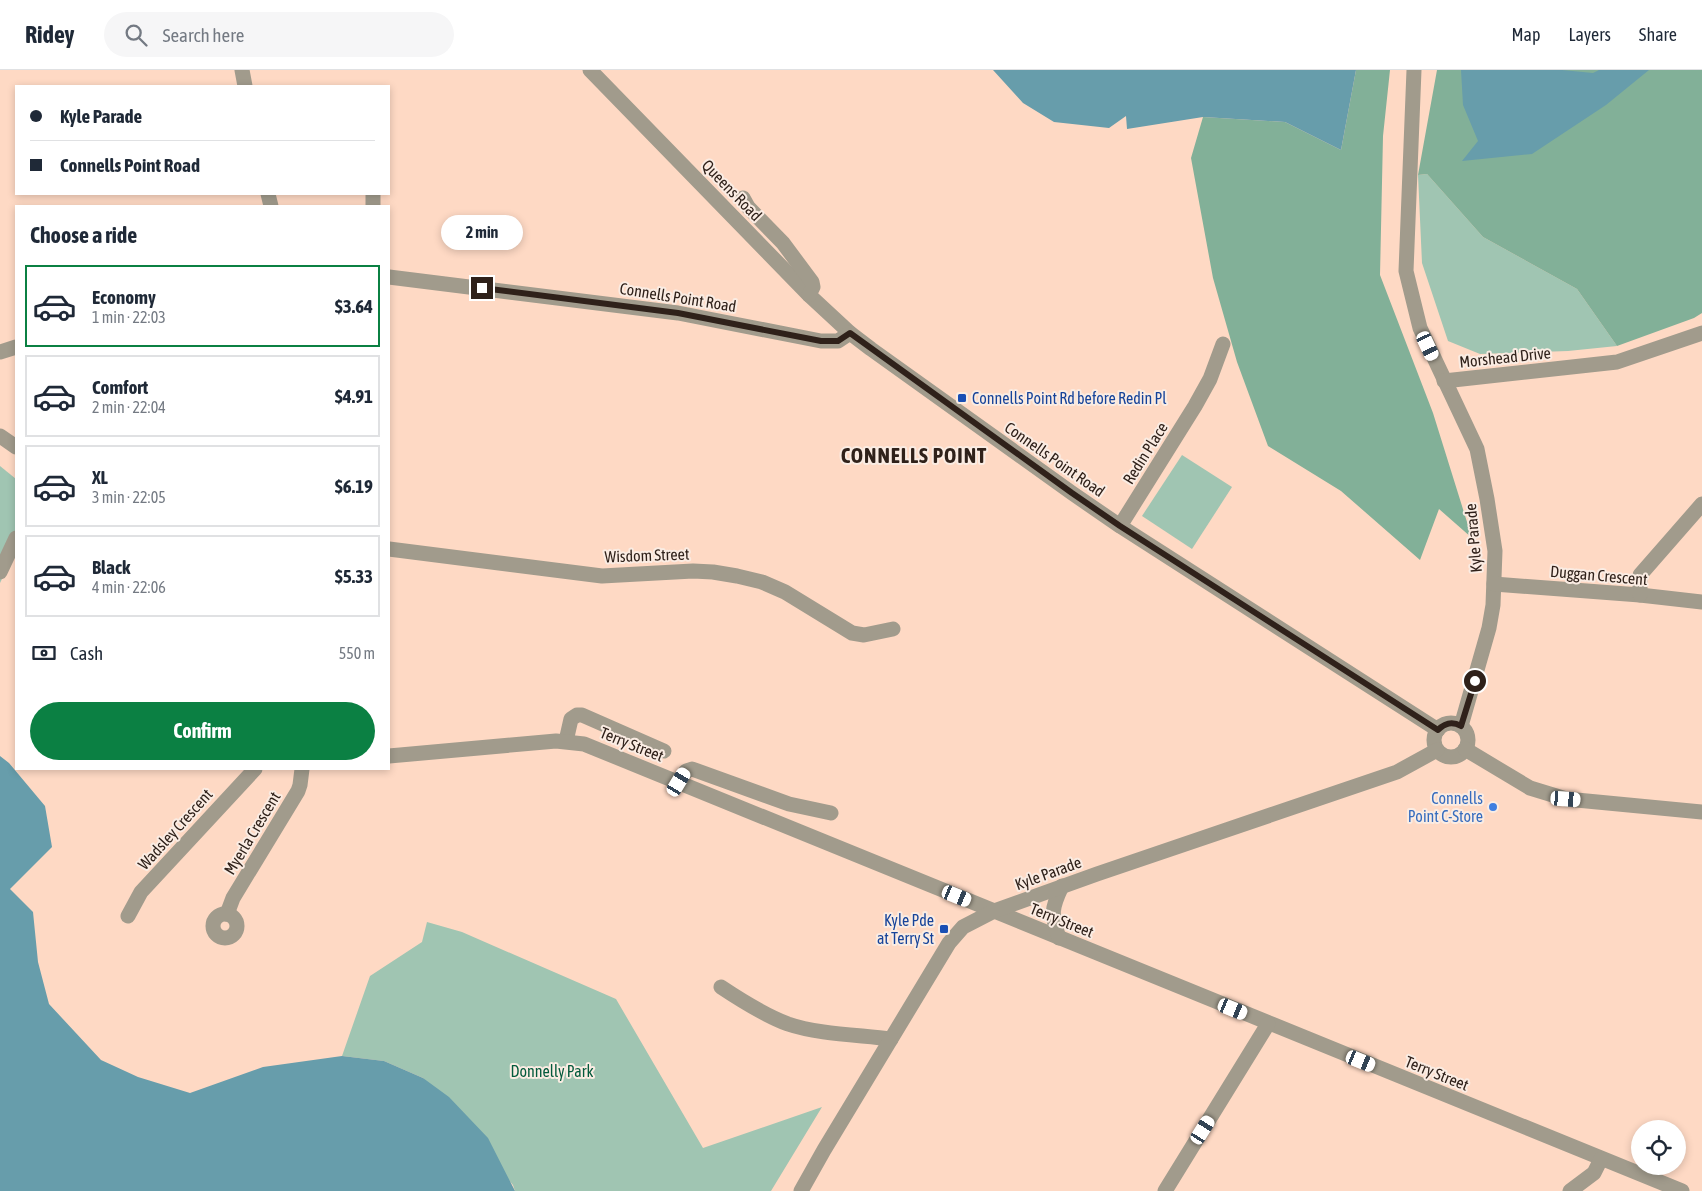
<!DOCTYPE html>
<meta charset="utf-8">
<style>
:root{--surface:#fff;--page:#f6f6f7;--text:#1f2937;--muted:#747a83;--line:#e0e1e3;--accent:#0b8043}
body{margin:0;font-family:"Asap Condensed",sans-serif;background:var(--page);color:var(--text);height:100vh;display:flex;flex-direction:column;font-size:19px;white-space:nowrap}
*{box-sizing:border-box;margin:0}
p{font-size:16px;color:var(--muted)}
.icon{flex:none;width:28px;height:28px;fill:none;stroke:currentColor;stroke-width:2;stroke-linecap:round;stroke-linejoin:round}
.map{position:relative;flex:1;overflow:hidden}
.details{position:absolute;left:15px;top:135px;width:375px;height:565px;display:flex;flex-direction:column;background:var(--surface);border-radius:0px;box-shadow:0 2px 8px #0003}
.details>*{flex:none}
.hud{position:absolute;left:15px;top:15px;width:375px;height:110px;border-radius:0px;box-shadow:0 2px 8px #0003;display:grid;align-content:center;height:110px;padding:0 15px;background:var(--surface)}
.fabs{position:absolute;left:1631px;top:1050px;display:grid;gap:10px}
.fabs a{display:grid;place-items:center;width:55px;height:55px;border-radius:50%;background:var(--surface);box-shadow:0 2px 8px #0003;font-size:25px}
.end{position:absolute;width:22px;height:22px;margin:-11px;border:6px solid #2f211a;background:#fff;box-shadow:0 0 0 2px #fff}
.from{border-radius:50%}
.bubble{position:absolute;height:35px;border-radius:18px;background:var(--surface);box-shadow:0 2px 8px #0003;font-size:16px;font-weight:700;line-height:35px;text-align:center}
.car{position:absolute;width:15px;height:30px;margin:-15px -8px;border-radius:6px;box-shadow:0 0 4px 1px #0007;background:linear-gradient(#fff 24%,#345 0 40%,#fff 0 76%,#345 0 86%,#fff 0)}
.hud b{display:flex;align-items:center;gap:18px;height:48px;font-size:19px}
.hud b+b{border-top:1px solid var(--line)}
.hud i{width:12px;height:12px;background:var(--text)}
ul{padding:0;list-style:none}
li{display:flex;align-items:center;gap:15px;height:82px;margin:0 10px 8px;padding:0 5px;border:2px solid var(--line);border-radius:0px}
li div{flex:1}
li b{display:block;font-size:19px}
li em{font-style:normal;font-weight:700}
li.active{border-color:var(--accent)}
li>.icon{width:45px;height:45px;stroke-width:1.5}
h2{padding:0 15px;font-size:22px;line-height:60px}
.pay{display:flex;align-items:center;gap:12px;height:55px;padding:0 15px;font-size:19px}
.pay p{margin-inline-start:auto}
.cta{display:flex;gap:10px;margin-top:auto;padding:10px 15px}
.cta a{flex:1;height:58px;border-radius:30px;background:var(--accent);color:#fff;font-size:20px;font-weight:700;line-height:58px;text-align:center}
header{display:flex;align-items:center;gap:30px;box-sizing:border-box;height:70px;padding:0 25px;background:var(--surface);border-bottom:1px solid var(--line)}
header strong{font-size:24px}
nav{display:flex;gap:28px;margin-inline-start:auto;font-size:18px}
.search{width:350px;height:45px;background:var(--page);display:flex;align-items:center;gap:12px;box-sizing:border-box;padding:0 18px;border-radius:28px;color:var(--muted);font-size:19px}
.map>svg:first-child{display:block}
.green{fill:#a0c5b2}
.forest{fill:#82b098}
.water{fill:#679dab}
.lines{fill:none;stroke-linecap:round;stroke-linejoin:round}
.minor{stroke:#a19b8c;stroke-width:15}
.route{stroke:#2f211a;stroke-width:6}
.transit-dot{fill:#1a4fb4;stroke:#faece3;stroke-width:2}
.shop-dot{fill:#3f7fe0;stroke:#faece3;stroke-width:2}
.labels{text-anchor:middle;stroke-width:4;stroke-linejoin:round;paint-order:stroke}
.street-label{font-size:16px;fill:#2f211a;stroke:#faece3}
.transit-label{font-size:16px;fill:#164399;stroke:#faece3;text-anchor:start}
.shop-label{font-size:16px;fill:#366cbe;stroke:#faece3;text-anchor:end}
.park-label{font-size:16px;fill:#035a3c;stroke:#faece3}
.district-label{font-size:21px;font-weight:bold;letter-spacing:1px;fill:#2f211a;stroke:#faece3}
</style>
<header>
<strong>Ridey</strong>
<div class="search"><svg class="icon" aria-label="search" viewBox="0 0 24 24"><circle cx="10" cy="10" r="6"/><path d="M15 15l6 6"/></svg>Search here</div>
<nav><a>Map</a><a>Layers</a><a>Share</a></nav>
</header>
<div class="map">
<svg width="1702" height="1121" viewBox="0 0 1702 1121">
<rect width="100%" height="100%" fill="#fed9c4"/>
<!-- green -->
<g class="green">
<path d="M 1427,104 L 1483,167 L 1577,219 L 1617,276 L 1568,281 L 1480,284 L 1448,271 L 1422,193 L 1418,105 Z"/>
<path d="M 1182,385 L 1232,417 L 1192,479 L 1142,446 Z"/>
<path d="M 0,396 L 16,409 L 16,479 L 0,513 Z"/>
<path d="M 427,852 L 462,862 L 616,929 L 703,1078 L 822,1037 L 771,1121 L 515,1121 L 513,1115 L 423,1008 L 384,991 L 342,986 L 370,906 L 422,872 Z"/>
</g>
<!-- forest -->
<g class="forest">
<path d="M 1356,0 L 1390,0 L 1383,66 L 1380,205 L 1433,343 L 1472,468 L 1439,439 L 1420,490 L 1341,421 L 1268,376 L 1237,292 L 1213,208 L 1191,88 L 1203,47 L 1285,52 L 1341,80 Z"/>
<path d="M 1437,0 L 1702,0 L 1702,243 L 1694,248 L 1617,276 L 1577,219 L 1483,167 L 1427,104 L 1418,105 Z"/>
</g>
<!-- water -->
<g class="water">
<path d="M 993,0 L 1356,0 L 1341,80 L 1285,52 L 1203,47 L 1127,59 L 1126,46 L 1109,58 L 1054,52 L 1023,33 Z"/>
<path d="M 1461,0 L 1562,0 L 1593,3 L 1599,0 L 1649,0 L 1606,35 L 1532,84 L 1462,91 L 1478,71 L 1463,35 Z"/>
<path d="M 0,686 L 9,693 L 45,736 L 52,777 L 10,819 L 33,842 L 38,892 L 49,934 L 101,990 L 138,1007 L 190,1023 L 263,997 L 342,986 L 384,991 L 423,1008 L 449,1027 L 488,1068 L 515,1121 L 0,1121 Z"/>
</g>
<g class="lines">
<!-- minor -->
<g class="minor">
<path d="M 242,0 L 245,16"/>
<path d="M 590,0 L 809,225 L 850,263 L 871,279 L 1072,423 L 1120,456 L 1438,660"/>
<path d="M 1414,0 L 1406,201 L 1420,258 L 1477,379 L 1487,429 L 1495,481 L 1493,535 L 1489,558 L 1461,656"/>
<path d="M 268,124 L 271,136"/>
<path d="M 373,124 L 373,136"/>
<path d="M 743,128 L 748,137 L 783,173 L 812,212 L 813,217 L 809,225"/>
<path d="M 389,207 L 678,243 L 821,271 L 838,271 L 850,263"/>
<path d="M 0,282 L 16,277"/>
<path d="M 1444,311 L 1617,292 L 1702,263"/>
<path d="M 0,366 L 16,377"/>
<path d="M 1120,456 L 1195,336 L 1210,309 L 1223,274"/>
<path d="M 389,479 L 602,506 L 693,501 L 713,502 L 737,506 L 762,512 L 785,522 L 852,563 L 864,565 L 893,559"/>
<path d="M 0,502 L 16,468"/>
<path d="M 1494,514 L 1640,525 L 1702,532"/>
<path d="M 1640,525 L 1640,505 L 1702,434"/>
<circle cx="1451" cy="670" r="17"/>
<path d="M 566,671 L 571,649 L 577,645 L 582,645 L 664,681"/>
<path d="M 1465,679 L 1530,718 L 1566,729 L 1702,742"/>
<path d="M 389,686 L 556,671 L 584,674 L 1682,1121"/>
<path d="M 679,712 L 686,701 L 692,699 L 789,734 L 831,743"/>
<path d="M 227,844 L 233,828 L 298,721 L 300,715 L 302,699"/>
<circle cx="225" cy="856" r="12"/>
<path d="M 128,846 L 141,822 L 255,699"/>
<path d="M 1059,868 C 1051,844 1051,839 1062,816"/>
<path d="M 721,917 C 742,931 764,945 788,954 C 817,964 860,965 891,969"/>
<path d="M 801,1121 L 824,1080 L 949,873 L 963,857 L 994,841 L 1097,804 L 1397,702 L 1437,680"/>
<path d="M 1165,1121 L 1268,954"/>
<path d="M 1570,1121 L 1594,1103 L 1601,1089"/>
</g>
</g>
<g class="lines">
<!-- route -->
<path class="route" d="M 482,218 L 678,243 L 821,271 L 838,271 L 850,263 L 1072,423 L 1120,456 L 1438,660 C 1445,653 1452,651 1461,656 L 1475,611"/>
</g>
<!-- markers -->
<g class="transit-dot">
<rect x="957" y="323" width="10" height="10" rx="2.5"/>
<rect x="939" y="854" width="10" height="10" rx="2.5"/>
</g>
<circle class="shop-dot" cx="1493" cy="737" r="5"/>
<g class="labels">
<!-- street labels -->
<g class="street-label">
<text transform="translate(732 120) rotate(46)" y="6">Queens Road</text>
<text transform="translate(678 227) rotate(9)" y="6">Connells Point Road</text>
<text transform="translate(1505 287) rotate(-6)" y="6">Morshead Drive</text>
<text transform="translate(1145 383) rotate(-58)" y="6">Redin Place</text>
<text transform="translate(1055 389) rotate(35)" y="6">Connells Point Road</text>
<text transform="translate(1473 468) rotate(-95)" y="6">Kyle Parade</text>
<text transform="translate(647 485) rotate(-2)" y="6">Wisdom Street</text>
<text transform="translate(1599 505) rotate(5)" y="6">Duggan Crescent</text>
<text transform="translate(632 674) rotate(22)" y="6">Terry Street</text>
<text transform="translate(175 759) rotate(-48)" y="6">Wadsley Crescent</text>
<text transform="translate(252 763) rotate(-59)" y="6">Myerla Crescent</text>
<text transform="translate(1048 803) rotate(-20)" y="6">Kyle Parade</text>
<text transform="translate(1062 850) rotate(22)" y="6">Terry Street</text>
<text transform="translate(1437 1003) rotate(22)" y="6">Terry Street</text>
</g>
<!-- transit labels -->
<g class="transit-label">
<text x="972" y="334">Connells Point Rd before Redin Pl</text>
<text x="934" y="856" text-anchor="end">Kyle Pde<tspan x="934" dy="18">at Terry St</tspan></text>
</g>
<!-- shop labels -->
<g class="shop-label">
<text x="1483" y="734">Connells<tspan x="1483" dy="18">Point C-Store</tspan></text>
</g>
<!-- park labels -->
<g class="park-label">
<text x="552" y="1007">Donnelly Park</text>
</g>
<!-- district labels -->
<g class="district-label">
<text x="914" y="393">CONNELLS POINT</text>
</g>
</g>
</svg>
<div class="fabs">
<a><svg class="icon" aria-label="locate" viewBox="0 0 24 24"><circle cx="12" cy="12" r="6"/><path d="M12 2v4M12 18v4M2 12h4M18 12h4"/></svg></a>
</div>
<i class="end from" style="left:1475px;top:611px"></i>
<i class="end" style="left:482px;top:218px"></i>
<div class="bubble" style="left:441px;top:145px;width:82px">2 min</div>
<i class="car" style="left:1428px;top:276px;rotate:155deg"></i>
<i class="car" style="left:679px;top:712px;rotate:31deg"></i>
<i class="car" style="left:1566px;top:729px;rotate:94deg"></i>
<i class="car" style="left:957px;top:826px;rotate:112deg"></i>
<i class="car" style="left:1233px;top:939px;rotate:112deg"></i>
<i class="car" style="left:1361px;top:991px;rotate:112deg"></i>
<i class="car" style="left:1203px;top:1060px;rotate:32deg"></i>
<div class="hud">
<b><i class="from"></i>Kyle Parade</b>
<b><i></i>Connells Point Road</b>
</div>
<section class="details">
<h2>Choose a ride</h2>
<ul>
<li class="active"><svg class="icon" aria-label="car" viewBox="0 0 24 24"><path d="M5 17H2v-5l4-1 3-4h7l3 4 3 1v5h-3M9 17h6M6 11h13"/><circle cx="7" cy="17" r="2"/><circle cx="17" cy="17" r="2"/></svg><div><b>Economy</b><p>1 min · 22:03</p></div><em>$3.64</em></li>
<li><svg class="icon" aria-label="car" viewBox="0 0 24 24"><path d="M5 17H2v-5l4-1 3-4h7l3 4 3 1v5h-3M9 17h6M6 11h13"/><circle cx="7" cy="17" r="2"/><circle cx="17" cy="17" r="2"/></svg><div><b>Comfort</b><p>2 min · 22:04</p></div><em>$4.91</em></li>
<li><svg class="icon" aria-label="car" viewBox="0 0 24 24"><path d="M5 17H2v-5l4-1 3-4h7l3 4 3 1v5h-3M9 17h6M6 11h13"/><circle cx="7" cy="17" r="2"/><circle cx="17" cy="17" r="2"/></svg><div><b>XL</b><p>3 min · 22:05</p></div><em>$6.19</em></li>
<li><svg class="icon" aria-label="car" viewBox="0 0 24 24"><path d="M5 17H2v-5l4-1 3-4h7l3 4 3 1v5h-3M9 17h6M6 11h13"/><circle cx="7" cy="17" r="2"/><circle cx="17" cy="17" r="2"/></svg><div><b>Black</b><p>4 min · 22:06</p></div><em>$5.33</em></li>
</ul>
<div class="pay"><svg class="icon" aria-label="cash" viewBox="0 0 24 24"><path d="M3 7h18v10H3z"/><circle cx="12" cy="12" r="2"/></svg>Cash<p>550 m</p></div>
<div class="cta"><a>Confirm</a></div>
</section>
</div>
